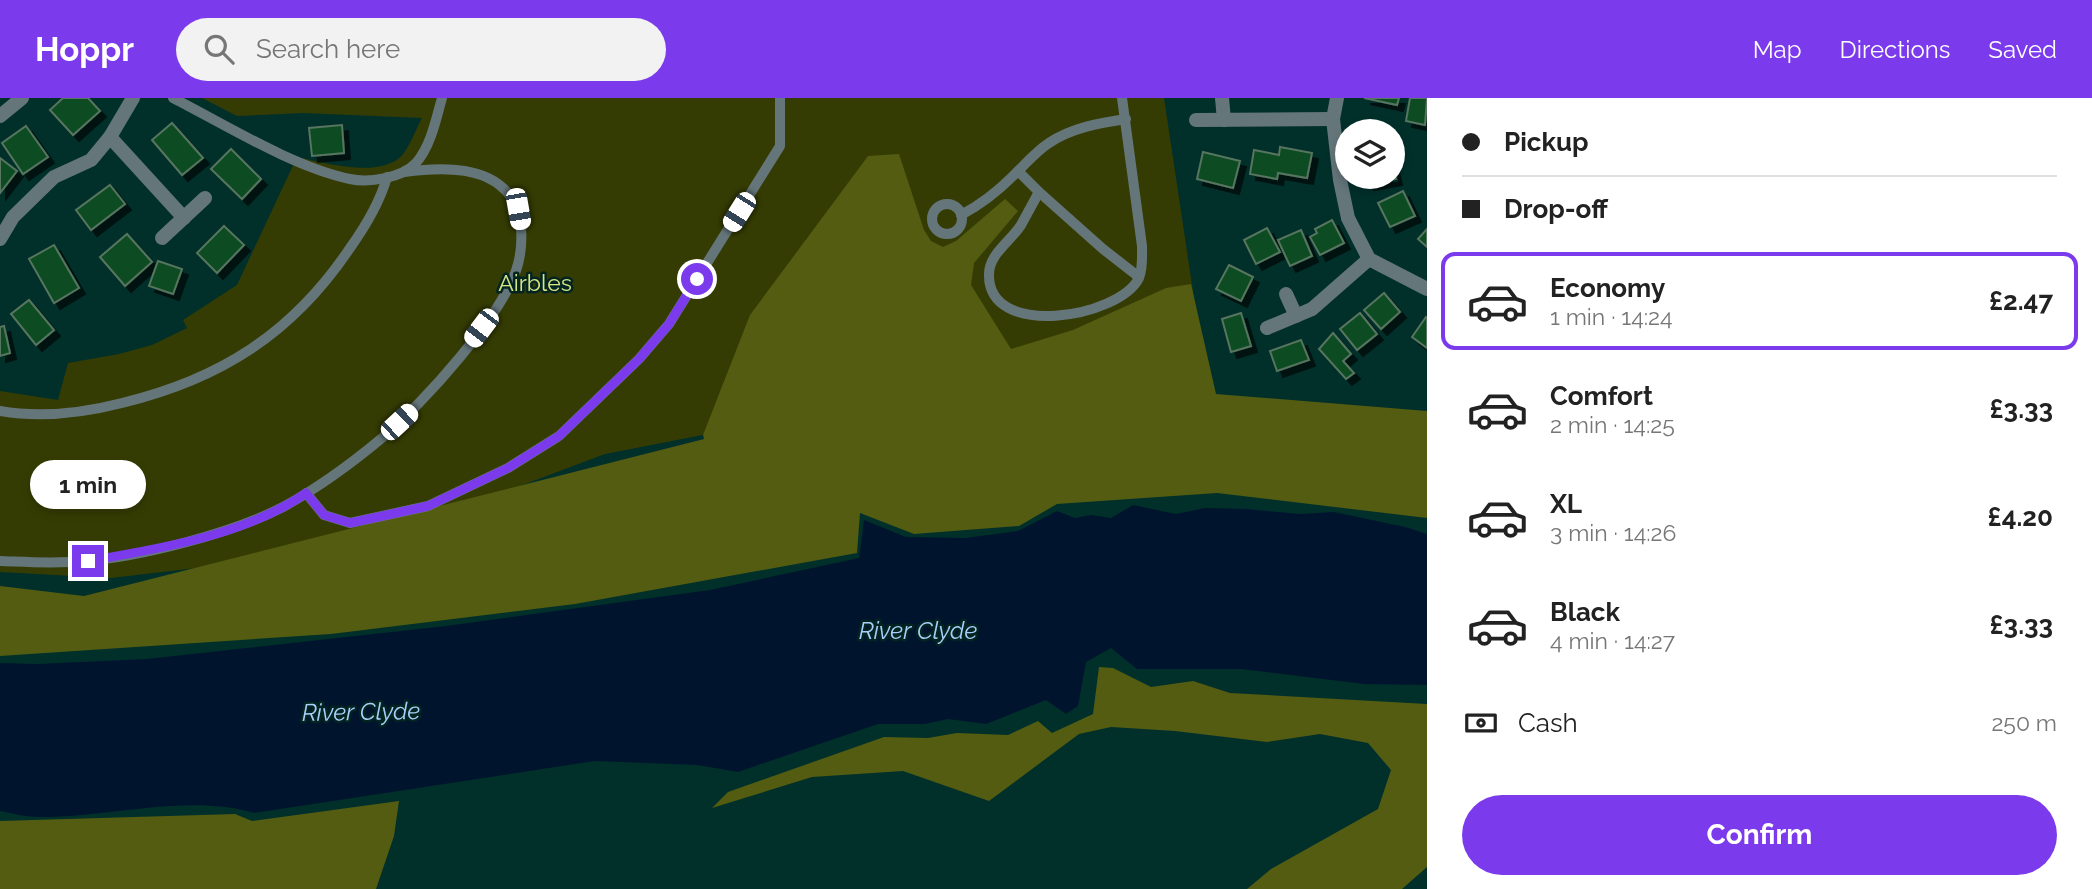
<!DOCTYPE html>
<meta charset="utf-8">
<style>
:root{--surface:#fff;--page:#f2f2f2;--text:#222;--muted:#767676;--line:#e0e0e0;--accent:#7c3aed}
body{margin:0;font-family:Raleway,sans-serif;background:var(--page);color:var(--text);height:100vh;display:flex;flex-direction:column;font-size:26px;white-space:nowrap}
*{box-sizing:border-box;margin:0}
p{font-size:23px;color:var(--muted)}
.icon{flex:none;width:38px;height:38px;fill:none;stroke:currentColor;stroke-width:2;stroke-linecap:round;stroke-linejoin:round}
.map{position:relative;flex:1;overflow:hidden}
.panel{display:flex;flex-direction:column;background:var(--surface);width:665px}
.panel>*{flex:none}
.banner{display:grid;align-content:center;height:154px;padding:0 35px;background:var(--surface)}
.controls{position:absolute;left:1335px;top:21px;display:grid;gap:14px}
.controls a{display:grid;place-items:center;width:70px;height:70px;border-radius:50%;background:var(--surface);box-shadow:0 4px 10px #0003;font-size:35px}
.end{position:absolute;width:32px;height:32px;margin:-16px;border:9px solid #7c3aed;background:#fff;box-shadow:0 0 0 4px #fff}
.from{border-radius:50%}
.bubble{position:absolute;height:49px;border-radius:24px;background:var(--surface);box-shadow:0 4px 10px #0003;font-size:23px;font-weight:700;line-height:49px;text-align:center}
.car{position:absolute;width:21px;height:42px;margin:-21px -10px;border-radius:9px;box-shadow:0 0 5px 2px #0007;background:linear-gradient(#fff 24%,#345 0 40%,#fff 0 76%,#345 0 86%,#fff 0)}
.banner b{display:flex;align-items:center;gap:24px;height:66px;font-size:26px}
.banner b+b{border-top:2px solid var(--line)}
.banner i{width:18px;height:18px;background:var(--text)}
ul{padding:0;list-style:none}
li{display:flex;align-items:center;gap:21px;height:98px;margin:0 14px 10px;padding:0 21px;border:4px solid transparent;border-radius:14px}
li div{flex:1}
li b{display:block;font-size:26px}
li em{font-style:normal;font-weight:700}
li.current{border-color:var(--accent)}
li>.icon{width:63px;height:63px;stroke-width:1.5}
.pay{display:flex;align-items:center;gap:18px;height:77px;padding:0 35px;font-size:26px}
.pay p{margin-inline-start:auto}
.action{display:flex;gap:14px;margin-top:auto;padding:14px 35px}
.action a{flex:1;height:80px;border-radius:42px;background:var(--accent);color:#fff;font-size:28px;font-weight:700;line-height:80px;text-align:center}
header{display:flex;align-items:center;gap:42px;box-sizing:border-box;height:98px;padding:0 35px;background:var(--accent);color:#fff}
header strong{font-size:33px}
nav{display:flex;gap:38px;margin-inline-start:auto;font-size:24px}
.search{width:490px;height:63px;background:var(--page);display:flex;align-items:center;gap:18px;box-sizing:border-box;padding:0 24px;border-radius:38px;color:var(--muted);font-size:26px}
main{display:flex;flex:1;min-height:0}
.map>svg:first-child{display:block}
.green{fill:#353c03}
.forest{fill:#535c11}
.water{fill:#00152d}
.building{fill:#074c22;stroke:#58745e;stroke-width:2;filter:url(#shadow)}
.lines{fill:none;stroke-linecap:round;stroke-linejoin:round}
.service{stroke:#65767b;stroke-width:10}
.minor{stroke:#65767b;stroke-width:14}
.route{stroke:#7c3aed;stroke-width:9}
.labels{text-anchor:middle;stroke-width:5;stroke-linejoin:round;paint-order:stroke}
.park-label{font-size:23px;fill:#d6e683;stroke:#032421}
.water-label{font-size:24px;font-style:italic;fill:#a8cffb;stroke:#032421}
</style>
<header>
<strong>Hoppr</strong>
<div class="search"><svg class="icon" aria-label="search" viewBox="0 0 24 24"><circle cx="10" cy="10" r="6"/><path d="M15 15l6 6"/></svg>Search here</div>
<nav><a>Map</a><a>Directions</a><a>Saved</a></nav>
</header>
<main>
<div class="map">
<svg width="1427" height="791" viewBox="0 0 1427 791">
<defs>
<filter id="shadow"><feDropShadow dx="6" dy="6" stdDeviation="0" flood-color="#0009"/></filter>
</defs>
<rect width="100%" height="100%" fill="#01302b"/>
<!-- green -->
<path class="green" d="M 202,0 L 1164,0 L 1195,207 L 718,334 L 605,356 L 349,452 L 111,480 L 0,474 L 0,293 L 58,302 L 68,265 L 119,256 L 152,247 L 187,230 L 183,222 L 237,187 L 297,59 C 325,65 384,82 404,55 C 411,45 416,31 422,20 L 303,15 L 237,18 Z"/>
<!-- forest -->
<g class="forest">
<path d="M 899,56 L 924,132 L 931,143 L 943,149 L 956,143 L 1005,101 L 1018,113 L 974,165 L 971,187 L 1011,251 L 1073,232 L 1166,190 L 1191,186 L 1216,296 L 1427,313 L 1427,420 L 1217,395 L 1057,406 L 1019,428 L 914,436 L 860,415 L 857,455 L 575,506 L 331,536 L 0,558 L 0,488 L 84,498 L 704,341 L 703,337 L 750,217 L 868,58 Z"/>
<path d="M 1099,569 L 1113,570 L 1151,589 L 1193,583 L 1230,595 L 1427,606 L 1427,769 L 1402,791 L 1247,791 L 1271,771 L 1378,711 L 1391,672 L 1368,645 L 1320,636 L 1267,644 L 1175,633 L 1111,629 L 1079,636 L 989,703 L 903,673 L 812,679 L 712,710 L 728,694 L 884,639 L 928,640 L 957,635 L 1008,637 L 1038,623 L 1052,635 L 1093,616 Z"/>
<path d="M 399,703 L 394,738 L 376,791 L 0,791 L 0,723 L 235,716 L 252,723 Z"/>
</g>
<!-- water -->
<path class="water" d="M 1133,407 L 1176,416 L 1205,410 L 1246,411 L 1300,416 L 1334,414 L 1405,429 L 1427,436 L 1427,587 L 1364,586 L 1241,571 L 1137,571 L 1111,550 L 1086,564 L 1078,608 L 1066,616 L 1046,602 L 986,626 L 948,621 L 925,626 L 878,626 L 738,674 L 697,667 L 595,663 L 254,715 C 189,695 106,720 38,719 C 25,719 12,715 0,713 L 0,565 L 37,566 L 147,561 L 446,528 L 710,492 L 859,460 L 864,422 L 906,439 L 965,440 L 1018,433 L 1057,413 L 1075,420 L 1091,417 L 1111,420 Z"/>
<!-- building -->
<g class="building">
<path d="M 63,0 L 88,0 L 100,13 L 73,37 L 50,12 Z"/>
<path d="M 1364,0 L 1399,0 L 1397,7 Z"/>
<path d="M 1410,0 L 1427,0 L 1425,27 L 1406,23 Z"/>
<path d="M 172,25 L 203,60 L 182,77 L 152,42 Z"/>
<path d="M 342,27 L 344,55 L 312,58 L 309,30 Z"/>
<path d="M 26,28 L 48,59 L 23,76 L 2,45 Z"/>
<path d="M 1280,49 L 1312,55 L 1307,80 L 1278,75 L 1277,81 L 1250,76 L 1254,52 L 1279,57 Z"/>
<path d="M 231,51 L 261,81 L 242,101 L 211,71 Z"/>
<path d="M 1203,54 L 1240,63 L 1233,90 L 1197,81 Z"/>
<path d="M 0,60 L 17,73 L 0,95 Z"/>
<path d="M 1393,68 L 1396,81 L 1368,86 L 1367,79 L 1393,79 Z"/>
<path d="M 110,87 L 125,106 L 91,132 L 76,112 Z"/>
<path d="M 1403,93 L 1415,118 L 1390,129 L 1378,105 Z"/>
<path d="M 1332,122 L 1344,145 L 1320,157 L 1310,139 L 1317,135 L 1315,131 Z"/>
<path d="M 224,128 L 244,147 L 217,175 L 197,155 Z"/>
<path d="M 1267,130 L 1280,154 L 1256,166 L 1244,142 Z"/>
<path d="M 1427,131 L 1427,149 L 1418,141 Z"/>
<path d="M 1301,132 L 1312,158 L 1290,168 L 1278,142 Z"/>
<path d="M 127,136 L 152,164 L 125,188 L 100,159 Z"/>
<path d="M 54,147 L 79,190 L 54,205 L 29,161 Z"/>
<path d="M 158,163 L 182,171 L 173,196 L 149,188 Z"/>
<path d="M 1229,167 L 1253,179 L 1241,203 L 1216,191 Z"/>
<path d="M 1384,195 L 1400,214 L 1381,231 L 1364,212 Z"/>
<path d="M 29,202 L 54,232 L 36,247 L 11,216 Z"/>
<path d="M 1241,215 L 1251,248 L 1231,254 L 1222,221 Z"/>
<path d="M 1360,215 L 1377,236 L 1357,252 L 1340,231 Z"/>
<path d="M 1426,219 L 1427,220 L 1427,250 L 1412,239 Z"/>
<path d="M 4,228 L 10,255 L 0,258 L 0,229 Z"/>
<path d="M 1333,235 L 1351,256 L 1343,263 L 1354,275 L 1346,281 L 1319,251 Z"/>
<path d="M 1301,242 L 1309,262 L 1277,273 L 1270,253 Z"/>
</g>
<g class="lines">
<!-- service -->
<g class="service">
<path d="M 173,0 C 226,27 293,69 350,81 C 369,85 402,80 416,65 C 431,48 436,21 442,0"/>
<path d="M 1018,73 L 1039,94 C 1033,105 1027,116 1021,127 C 1011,143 989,156 989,176 C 987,242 1119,220 1139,180 C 1143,170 1142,158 1142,148 L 1122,0"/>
<path d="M 1039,94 L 1103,151 L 1139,179"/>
<circle cx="947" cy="121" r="15"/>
<path d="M 961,117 C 980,107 998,93 1013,78 C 1025,67 1035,54 1049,45 C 1071,30 1099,25 1126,21"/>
<path d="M 0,313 C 40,320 83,315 122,305 C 221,281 293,235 350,150 C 365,129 380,104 387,79"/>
<path d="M 306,395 L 324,417 L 350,425 L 428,408 L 508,370 L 559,338 L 639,261 L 669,226 L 780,48 L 780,0"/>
<path d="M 0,463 C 28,464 56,466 85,463 C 140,459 233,435 283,409 C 318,390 352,365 382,340 C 421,308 506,214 518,166 C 523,147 523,122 514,104 C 493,66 440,69 404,74"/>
</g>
<!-- minor -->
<g class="minor">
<path d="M 1222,0 L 1224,22"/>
<path d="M 1337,0 L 1333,21 L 1340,82 L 1348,120 L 1369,161 L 1427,191"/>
<path d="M 0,18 L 22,0"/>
<path d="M 1196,22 L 1333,21"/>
<path d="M 110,39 L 184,120"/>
<path d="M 162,140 L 205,100"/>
<path d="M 0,141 L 13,119 L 54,79 L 91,62 L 110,39 L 133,0"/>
<path d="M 1286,196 L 1296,218"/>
<path d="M 1267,230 L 1312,211 L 1369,161"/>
</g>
</g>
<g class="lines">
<!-- route -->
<path class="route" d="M 88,463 C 158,451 246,437 306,395 L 324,417 L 350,425 L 428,408 L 508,370 L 559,338 L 639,261 L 669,226 L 697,181"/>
</g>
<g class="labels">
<!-- park labels -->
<g class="park-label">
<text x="535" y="193">Airbles</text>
</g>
<!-- water labels -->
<g class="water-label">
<text x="918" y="541">River Clyde</text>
<text transform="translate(361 614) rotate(-1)" y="8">River Clyde</text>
</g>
</g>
</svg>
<div class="controls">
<a><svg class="icon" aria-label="layers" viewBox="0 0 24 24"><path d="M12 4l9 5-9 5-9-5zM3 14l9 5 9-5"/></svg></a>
</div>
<i class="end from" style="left:697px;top:181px"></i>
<i class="end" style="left:88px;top:463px"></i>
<div class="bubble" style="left:30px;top:362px;width:116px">1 min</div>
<i class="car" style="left:518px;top:111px;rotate:170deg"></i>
<i class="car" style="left:739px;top:114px;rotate:212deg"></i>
<i class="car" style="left:481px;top:230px;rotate:217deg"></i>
<i class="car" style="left:399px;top:324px;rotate:47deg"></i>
</div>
<section class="panel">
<div class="banner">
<b><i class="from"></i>Pickup</b>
<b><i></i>Drop-off</b>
</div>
<ul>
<li class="current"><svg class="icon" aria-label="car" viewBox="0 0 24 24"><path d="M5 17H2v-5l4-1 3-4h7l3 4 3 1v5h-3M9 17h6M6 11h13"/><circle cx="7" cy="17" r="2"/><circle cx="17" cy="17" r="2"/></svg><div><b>Economy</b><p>1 min · 14:24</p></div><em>£2.47</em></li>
<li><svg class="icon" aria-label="car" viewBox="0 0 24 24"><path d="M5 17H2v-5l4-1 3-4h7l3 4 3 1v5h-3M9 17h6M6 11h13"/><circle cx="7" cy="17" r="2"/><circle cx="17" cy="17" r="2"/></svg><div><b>Comfort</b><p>2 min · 14:25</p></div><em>£3.33</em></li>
<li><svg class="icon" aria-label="car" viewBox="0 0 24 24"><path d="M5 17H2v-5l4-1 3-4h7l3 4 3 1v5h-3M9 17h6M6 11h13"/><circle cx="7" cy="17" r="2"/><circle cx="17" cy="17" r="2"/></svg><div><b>XL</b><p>3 min · 14:26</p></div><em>£4.20</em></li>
<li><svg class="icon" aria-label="car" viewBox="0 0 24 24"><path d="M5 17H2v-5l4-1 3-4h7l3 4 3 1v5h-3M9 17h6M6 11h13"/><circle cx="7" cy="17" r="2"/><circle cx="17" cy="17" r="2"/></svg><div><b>Black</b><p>4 min · 14:27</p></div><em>£3.33</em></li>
</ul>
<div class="pay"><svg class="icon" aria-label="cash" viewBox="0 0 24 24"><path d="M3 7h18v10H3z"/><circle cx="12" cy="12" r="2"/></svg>Cash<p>250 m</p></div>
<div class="action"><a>Confirm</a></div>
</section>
</main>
